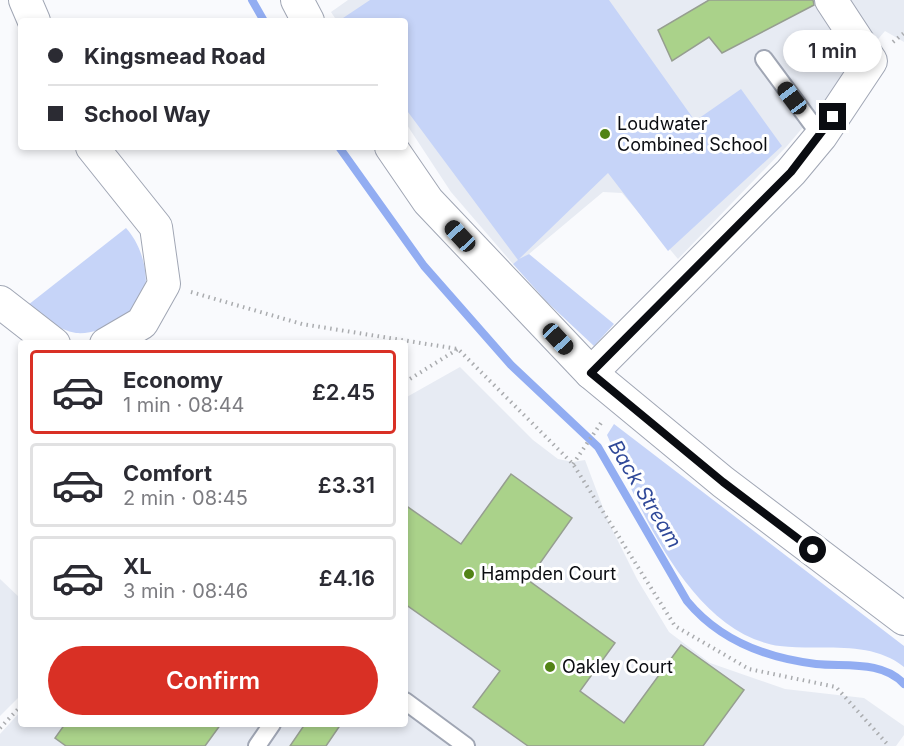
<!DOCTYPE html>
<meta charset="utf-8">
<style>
:root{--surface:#fff;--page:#f7f7f7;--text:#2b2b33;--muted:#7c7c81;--line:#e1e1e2;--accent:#d93025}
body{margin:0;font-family:Inter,sans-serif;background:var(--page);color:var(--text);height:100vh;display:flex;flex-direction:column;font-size:22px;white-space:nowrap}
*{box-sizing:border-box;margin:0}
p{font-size:20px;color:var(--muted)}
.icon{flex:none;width:33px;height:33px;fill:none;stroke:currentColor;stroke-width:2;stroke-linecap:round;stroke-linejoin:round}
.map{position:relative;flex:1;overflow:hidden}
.drawer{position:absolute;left:18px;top:340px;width:390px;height:387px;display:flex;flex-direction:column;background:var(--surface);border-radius:6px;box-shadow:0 3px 9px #0003}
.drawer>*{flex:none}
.top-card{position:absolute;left:18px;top:18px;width:390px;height:132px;border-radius:6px;box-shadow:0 3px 9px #0003;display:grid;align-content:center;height:132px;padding:0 30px;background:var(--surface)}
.end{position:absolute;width:27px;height:27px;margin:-14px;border:8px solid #0a0c11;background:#fff;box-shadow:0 0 0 3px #fff}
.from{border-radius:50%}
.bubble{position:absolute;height:42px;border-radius:21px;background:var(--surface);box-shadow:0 3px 9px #0003;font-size:20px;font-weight:600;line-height:42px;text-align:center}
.car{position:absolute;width:18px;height:36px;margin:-18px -9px;border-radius:8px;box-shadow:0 0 4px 2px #0007;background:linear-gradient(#222 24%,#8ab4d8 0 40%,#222 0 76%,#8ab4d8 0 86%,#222 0)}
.top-card b{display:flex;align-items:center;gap:21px;height:57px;font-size:22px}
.top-card b+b{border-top:2px solid var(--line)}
.top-card i{width:15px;height:15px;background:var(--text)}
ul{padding:10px 0 0;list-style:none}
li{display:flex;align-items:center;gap:18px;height:84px;margin:0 12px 9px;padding:0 18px;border:3px solid var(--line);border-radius:6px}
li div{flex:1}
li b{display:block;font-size:22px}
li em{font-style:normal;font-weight:600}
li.on{border-color:var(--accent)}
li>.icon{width:54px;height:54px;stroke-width:1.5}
.primary-button{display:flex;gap:12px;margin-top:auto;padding:12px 30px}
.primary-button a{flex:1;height:69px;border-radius:36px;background:var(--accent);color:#fff;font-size:24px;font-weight:600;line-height:69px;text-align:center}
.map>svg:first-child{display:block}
.built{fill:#e7ebf3}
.green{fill:#c6d4f8}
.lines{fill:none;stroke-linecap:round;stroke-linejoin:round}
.stream{stroke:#92adf2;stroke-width:8}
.building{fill:#aad28a;stroke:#969e90;stroke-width:1.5}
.service-casing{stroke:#a0a6b4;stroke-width:20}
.minor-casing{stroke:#a0a6b4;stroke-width:34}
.path{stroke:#aaacaf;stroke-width:4;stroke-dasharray:1.5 4.5;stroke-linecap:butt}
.service{stroke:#fff;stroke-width:16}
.minor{stroke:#fff;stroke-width:32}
.route{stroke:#0a0c11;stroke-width:8}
.poi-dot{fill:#528316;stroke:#fff;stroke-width:2}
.labels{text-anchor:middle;stroke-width:6;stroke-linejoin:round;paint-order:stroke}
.poi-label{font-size:18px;fill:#0a0c11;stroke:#fff;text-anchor:start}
.water-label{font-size:20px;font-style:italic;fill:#304999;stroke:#fff}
</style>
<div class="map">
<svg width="904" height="746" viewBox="0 0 904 746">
<rect width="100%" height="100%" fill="#f9fafd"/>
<!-- built -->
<g class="built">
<path d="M 348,0 L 904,0 L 904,42 L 885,31 L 787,146 L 678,259 L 622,193 L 603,192 L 529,254 L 513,264 L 451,192 L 405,122 L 405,21 L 337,21 L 331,12 Z"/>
<path d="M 460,367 L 533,440 L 558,459 L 573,462 L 585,460 L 608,521 L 637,579 L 669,632 L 710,663 L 785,689 L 864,698 L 904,726 L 904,735 L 896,746 L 0,746 L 0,734 L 21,711 L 21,724 L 405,724 L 405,398 Z"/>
<path d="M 0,579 L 21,599 L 21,695 L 0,716 Z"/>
</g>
<!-- green -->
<g class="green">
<path d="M 370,0 L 609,0 L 695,121 L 741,89 L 782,146 L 668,251 L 608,173 L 519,259 L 529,254 L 614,324 L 594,346 L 547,302 L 513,264 L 518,260 L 405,108 L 405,21 L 340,20 Z"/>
<path d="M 126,228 C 144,247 157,293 132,313 C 127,316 121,319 116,322 C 102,329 92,334 76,333 C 58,330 42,316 28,305 Z"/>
<path d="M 614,424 L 904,646 L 904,667 C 870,639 820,651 780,646 C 691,634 639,507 607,435 Z"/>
</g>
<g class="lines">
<!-- stream -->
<g class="stream">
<path d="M 252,0 L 264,21"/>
<path d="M 339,147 L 424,266 L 511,365 L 598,447 L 687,601 C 720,641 766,658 816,664 C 845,667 882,660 904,684"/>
</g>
</g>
<!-- building -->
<g class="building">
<path d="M 709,0 L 813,0 L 814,5 L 722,53 L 709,37 L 672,61 L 658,30 Z"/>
<path d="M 511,474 L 572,518 L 528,580 L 615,643 L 580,691 L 624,723 L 681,645 L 744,690 L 703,746 L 528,746 L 473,707 L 500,671 L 405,604 L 405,505 L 461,544 Z"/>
<path d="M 65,724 L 221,724 L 205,746 L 66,746 L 55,738 Z"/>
<path d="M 305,724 L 341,724 L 326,746 L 290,746 Z"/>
</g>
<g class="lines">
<defs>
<g id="service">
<path d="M 764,59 L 821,136"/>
<path d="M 405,701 L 466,746"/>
<path d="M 257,746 L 272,724"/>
</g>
<g id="minor">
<path d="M 25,0 L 34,21"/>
<path d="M 297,0 L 308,21"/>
<path d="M 92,147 L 156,227 L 164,284 L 142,323 L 106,344"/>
<path d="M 391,147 L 428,201 L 591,373 L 723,482 L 904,619"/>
<path d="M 0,302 L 54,344"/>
<path d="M 591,373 L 791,172 L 821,136 L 871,61 L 831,0"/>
</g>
</defs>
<!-- service casing -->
<use href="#service" class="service-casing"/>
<!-- minor casing -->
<use href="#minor" class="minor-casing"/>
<!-- path -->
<g class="path">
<path d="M 893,42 L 904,33"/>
<path d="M 191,292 L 302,324 L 458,349 L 573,464 L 675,626 L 749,669 L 836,687 L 889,746"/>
<path d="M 405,382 L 458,349"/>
<path d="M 573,464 L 603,420"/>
<path d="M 0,728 L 21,706"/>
</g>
<!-- service -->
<use href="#service" class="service"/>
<!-- minor -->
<use href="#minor" class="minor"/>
</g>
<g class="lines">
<!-- route -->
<path class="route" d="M 813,550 L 723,482 L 591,373 L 791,172 L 833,117"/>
</g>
<!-- markers -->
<g class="poi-dot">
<circle cx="605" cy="134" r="6"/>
<circle cx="469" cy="574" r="6"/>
<circle cx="550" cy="667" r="6"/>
</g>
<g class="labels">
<!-- poi labels -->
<g class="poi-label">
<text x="617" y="130">Loudwater<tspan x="617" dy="21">Combined School</tspan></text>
<text x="481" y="580">Hampden Court</text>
<text x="562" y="673">Oakley Court</text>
</g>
<!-- water labels -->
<g class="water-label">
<text transform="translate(645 494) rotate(59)" y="7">Back Stream</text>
</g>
</g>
</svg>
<i class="end from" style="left:813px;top:550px"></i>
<i class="end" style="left:833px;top:117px"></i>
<div class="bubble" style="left:783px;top:30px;width:99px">1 min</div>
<i class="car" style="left:792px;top:98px;rotate:323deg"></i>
<i class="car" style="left:460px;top:236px;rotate:317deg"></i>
<i class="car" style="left:558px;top:339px;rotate:137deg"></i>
<div class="top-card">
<b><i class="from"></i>Kingsmead Road</b>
<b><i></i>School Way</b>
</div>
<section class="drawer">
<ul>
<li class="on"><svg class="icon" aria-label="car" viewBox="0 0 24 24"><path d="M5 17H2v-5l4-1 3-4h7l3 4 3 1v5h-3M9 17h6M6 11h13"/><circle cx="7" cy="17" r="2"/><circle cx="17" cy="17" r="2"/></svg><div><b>Economy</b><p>1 min · 08:44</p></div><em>£2.45</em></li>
<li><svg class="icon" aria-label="car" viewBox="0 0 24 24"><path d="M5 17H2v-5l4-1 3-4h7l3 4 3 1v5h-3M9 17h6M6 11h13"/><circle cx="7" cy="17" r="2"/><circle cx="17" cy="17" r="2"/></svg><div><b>Comfort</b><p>2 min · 08:45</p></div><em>£3.31</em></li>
<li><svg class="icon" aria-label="car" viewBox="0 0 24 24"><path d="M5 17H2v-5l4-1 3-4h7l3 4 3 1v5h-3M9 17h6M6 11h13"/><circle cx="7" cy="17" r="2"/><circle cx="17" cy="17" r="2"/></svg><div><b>XL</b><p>3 min · 08:46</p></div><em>£4.16</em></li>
</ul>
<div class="primary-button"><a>Confirm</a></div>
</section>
</div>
